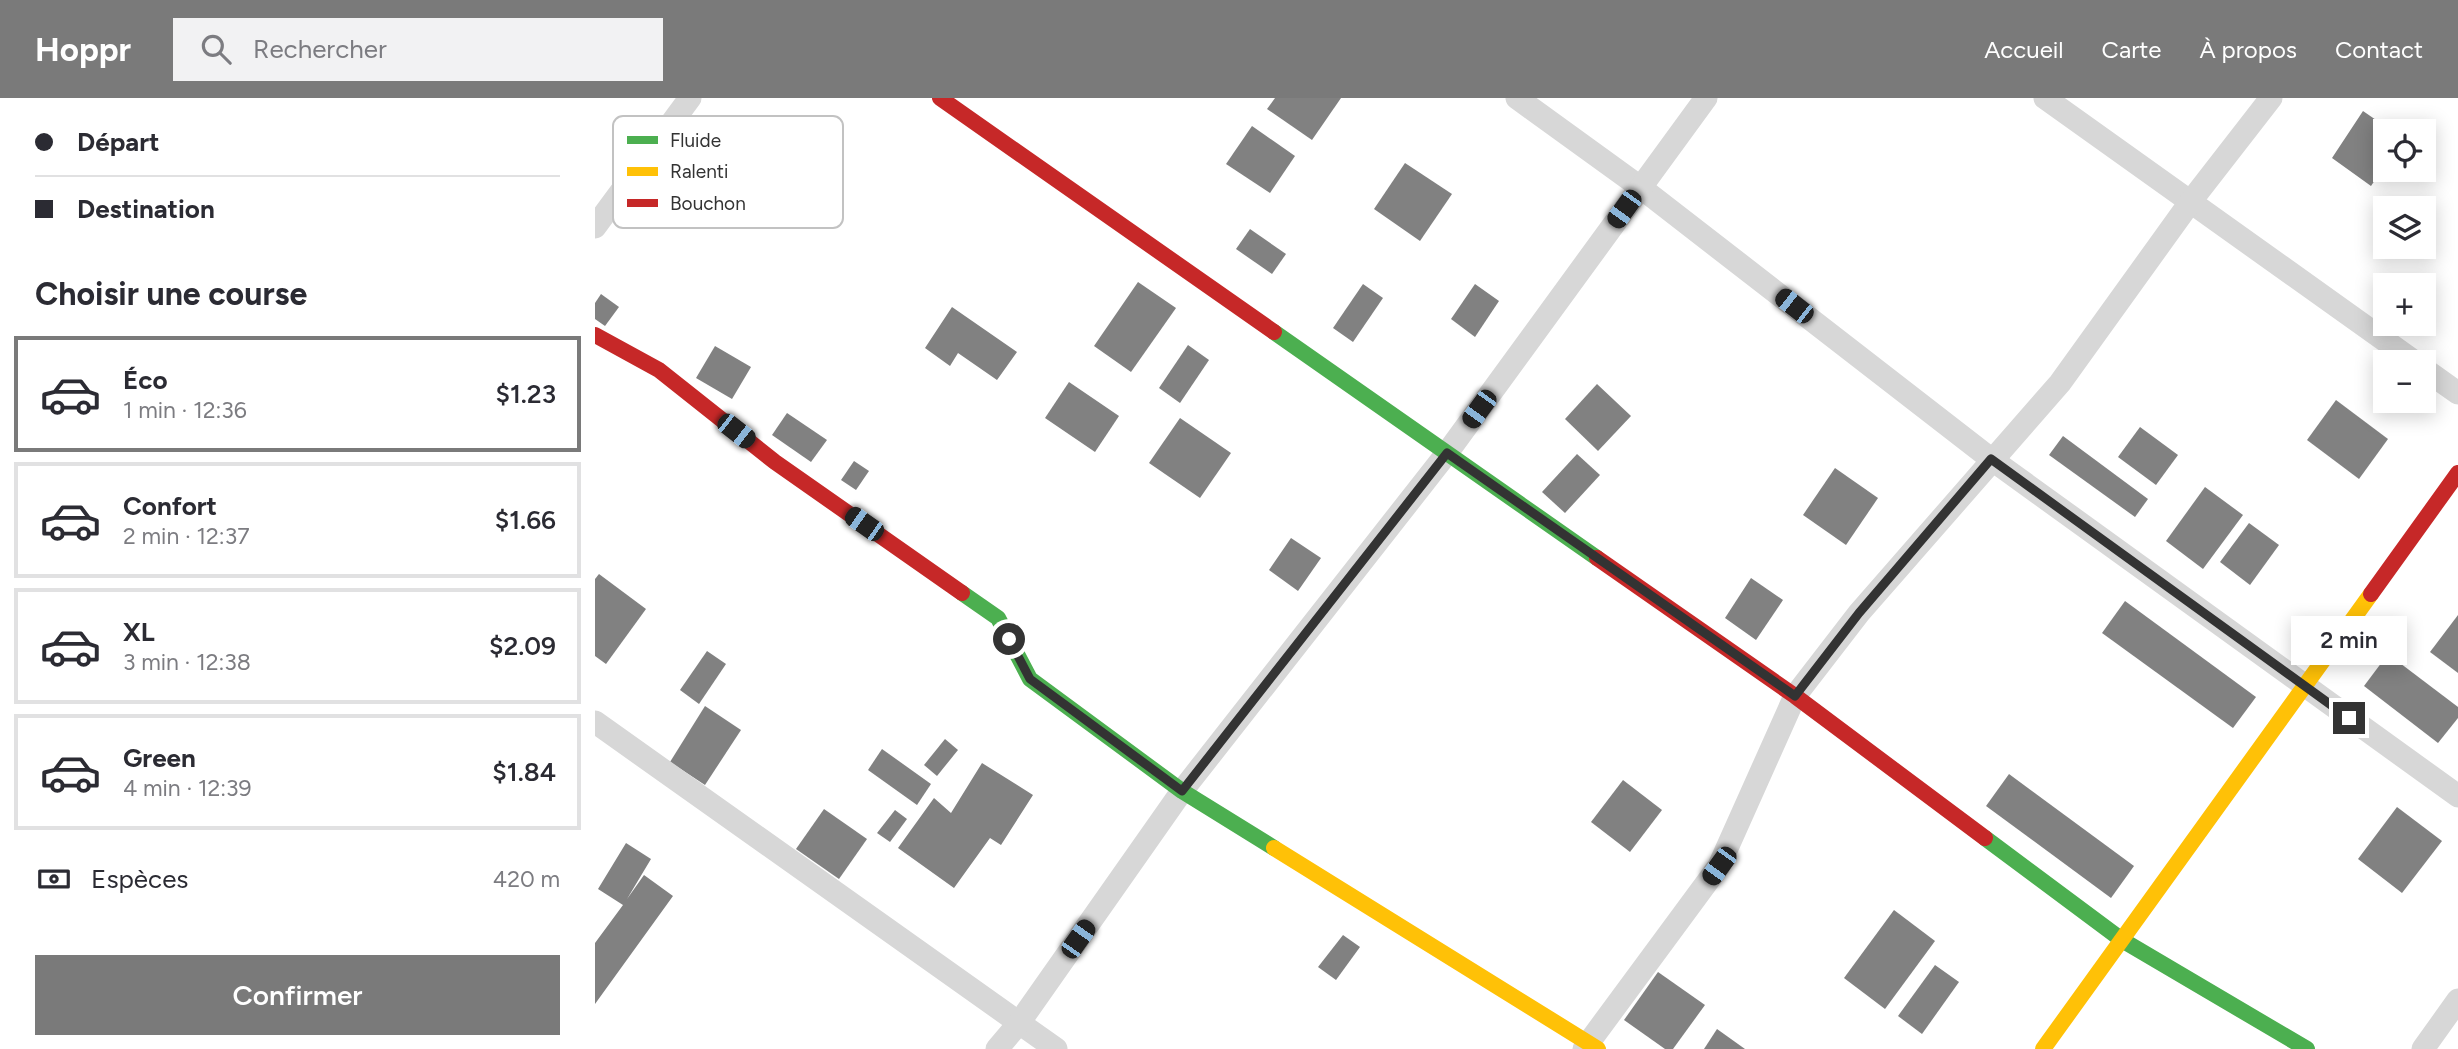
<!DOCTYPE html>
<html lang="fr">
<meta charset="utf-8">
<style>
:root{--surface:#fff;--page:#f2f2f3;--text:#2b2b33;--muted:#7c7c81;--line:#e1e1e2;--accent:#7a7a7a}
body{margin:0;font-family:Figtree,sans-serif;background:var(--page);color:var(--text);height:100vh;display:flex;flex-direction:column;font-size:26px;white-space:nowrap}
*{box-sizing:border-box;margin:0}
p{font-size:23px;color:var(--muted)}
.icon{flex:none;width:38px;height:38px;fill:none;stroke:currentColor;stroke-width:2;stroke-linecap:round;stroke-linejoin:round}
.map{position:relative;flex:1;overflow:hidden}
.side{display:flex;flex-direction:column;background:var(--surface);width:595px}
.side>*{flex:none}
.hud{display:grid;align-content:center;height:154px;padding:0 35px;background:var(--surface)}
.controls{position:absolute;left:1778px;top:21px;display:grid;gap:14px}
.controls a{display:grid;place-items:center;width:63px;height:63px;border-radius:0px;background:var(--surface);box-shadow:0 4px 18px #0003;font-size:35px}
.end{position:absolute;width:32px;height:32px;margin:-16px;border:9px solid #333;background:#fff;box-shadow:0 0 0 4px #fff}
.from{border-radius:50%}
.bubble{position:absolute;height:49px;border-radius:0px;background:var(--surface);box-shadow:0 4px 18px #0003;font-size:23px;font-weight:600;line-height:49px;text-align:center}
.car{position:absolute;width:21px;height:42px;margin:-21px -10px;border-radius:9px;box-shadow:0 0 5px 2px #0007;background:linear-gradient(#222 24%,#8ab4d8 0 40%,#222 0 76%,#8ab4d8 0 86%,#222 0)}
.hud b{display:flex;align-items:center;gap:24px;height:66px;font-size:26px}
.hud b+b{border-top:2px solid var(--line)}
.hud i{width:18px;height:18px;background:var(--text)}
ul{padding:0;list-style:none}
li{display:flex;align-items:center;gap:21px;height:116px;margin:0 14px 10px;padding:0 21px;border:4px solid var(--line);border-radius:0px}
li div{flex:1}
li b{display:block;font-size:26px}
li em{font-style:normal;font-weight:600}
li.on{border-color:var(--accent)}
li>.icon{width:63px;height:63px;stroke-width:1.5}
h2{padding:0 35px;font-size:32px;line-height:84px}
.pay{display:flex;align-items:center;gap:18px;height:77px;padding:0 35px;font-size:26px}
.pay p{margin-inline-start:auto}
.button{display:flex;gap:14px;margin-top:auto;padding:14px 35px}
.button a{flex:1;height:80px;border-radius:0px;background:var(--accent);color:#fff;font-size:28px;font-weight:600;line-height:80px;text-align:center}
header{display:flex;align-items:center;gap:42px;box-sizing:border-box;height:98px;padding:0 35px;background:var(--accent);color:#fff}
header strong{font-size:33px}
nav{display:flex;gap:38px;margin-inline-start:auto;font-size:24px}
.search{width:490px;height:63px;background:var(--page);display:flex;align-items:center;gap:18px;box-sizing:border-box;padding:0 24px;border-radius:0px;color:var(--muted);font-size:26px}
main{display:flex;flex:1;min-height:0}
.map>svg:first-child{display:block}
.building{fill:#818181}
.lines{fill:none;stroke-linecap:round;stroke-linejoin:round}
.street{stroke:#d7d7d7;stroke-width:23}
.fast{stroke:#4caf50;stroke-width:16}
.slow{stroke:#ffc107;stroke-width:16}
.jam{stroke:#c62828;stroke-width:16}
.route{stroke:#333;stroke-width:9}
.key{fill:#fff;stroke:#c2c2c2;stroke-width:2}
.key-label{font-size:19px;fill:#333}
</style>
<header>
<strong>Hoppr</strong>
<div class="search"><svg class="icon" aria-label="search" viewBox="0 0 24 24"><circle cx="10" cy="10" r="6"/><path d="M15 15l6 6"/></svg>Rechercher</div>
<nav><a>Accueil</a><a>Carte</a><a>À propos</a><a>Contact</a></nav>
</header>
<main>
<section class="side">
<div class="hud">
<b><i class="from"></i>Départ</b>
<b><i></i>Destination</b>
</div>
<h2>Choisir une course</h2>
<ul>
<li class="on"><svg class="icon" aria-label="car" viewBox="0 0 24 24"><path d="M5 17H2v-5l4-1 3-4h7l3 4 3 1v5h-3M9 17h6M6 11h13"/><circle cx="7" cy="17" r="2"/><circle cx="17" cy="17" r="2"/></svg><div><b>Éco</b><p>1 min · 12:36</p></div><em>$1.23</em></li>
<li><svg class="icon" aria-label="car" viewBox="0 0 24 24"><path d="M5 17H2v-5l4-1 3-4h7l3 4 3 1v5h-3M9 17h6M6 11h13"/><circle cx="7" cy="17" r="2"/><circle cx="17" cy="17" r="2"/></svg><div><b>Confort</b><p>2 min · 12:37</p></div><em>$1.66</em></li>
<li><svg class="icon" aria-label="car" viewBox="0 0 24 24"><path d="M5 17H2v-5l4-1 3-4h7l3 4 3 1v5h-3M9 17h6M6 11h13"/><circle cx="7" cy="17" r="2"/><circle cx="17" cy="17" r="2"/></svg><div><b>XL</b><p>3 min · 12:38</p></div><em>$2.09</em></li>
<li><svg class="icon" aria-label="car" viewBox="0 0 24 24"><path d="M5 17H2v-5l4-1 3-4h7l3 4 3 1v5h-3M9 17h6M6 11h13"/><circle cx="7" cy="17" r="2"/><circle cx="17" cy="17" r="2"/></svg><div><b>Green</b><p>4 min · 12:39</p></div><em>$1.84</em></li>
</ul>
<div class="pay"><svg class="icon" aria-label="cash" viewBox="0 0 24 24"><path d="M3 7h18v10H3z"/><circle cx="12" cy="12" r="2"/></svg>Espèces<p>420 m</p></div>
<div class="button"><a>Confirmer</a></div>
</section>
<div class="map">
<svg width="1863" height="951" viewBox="0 0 1863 951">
<rect width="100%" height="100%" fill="#fff"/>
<!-- building -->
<g class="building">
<path d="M 680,0 L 746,0 L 717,42 L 672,11 Z"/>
<path d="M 1768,13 L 1797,33 L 1790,33 L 1790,67 L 1776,88 L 1737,60 Z"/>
<path d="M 657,28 L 700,58 L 675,95 L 631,66 Z"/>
<path d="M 810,65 L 857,96 L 825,143 L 779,111 Z"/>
<path d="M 655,131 L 691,156 L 677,176 L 641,151 Z"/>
<path d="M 543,184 L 581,210 L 536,274 L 499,248 Z"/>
<path d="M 768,186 L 788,200 L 758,244 L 738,230 Z"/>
<path d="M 880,186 L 904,203 L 880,239 L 856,221 Z"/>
<path d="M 6,196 L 24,209 L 10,228 L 0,221 L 0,205 Z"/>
<path d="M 357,209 L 422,254 L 402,282 L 363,255 L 355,268 L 330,250 Z"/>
<path d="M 593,247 L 614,262 L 585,305 L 564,290 Z"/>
<path d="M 120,248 L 156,269 L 137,301 L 101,280 Z"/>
<path d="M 474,284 L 524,318 L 500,354 L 450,320 Z"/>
<path d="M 1002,286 L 1036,318 L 1003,353 L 970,321 Z"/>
<path d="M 1741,302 L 1793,341 L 1764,381 L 1712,342 Z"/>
<path d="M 192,315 L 232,342 L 216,364 L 177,337 Z"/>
<path d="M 585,320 L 636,355 L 605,400 L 554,365 Z"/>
<path d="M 1545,329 L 1583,357 L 1561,387 L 1523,359 Z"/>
<path d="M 1468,338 L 1553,401 L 1540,419 L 1454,357 Z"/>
<path d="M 982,356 L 1005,377 L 970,415 L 947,394 Z"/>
<path d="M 259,363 L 274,373 L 261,392 L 246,382 Z"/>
<path d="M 1240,370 L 1283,400 L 1251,447 L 1208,417 Z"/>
<path d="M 1610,389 L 1648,417 L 1608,471 L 1571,443 Z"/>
<path d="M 1654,425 L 1684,447 L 1655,487 L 1625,464 Z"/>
<path d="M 696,440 L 726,460 L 703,493 L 674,472 Z"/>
<path d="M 4,476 L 51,511 L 11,566 L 0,558 L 0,481 Z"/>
<path d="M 1156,480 L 1188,502 L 1161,542 L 1130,520 Z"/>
<path d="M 1530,503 L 1661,599 L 1638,630 L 1507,535 Z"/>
<path d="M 1863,517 L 1863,575 L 1835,554 Z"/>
<path d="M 112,553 L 131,566 L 104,606 L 85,592 Z"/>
<path d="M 1793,556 L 1863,609 L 1863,620 L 1843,645 L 1769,588 Z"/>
<path d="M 110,608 L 146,632 L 110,687 L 75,664 Z"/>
<path d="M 350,641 L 363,652 L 342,678 L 329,667 Z"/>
<path d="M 287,651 L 336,686 L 322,707 L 273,672 Z"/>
<path d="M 387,665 L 438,697 L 406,747 L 395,740 L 359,790 L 303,750 L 339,700 L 356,715 Z"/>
<path d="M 1414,676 L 1539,768 L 1516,800 L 1391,708 Z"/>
<path d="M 1028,682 L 1067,712 L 1035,754 L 996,724 Z"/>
<path d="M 1802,709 L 1847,743 L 1807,795 L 1763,761 Z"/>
<path d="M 229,711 L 272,741 L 244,781 L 201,751 Z"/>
<path d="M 300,712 L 312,721 L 295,744 L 282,735 Z"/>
<path d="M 31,745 L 56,761 L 32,801 L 49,777 L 78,798 L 0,906 L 0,845 L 28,807 L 3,791 Z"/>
<path d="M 1299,812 L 1340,843 L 1290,911 L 1249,880 Z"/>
<path d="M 748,837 L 765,849 L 741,882 L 723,869 Z"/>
<path d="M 1340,867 L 1364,884 L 1327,936 L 1303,918 Z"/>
<path d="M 1063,874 L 1110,907 L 1078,951 L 1070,951 L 1029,922 Z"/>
<path d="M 1122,931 L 1150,951 L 1109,951 Z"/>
</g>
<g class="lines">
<!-- street -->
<g class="street">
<path d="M 922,0 L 1045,89 L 1396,361 L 1863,698"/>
<path d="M 1450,0 L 1820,264"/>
<path d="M 0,129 L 95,0"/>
<path d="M 1829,271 L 1863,295"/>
<path d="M 0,624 L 461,951"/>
<path d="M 402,951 L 424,925 L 587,693 L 852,355 L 1111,0"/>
<path d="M 989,951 L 1124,768 L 1200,598 L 1264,515 L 1465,285 L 1596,103 L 1676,0"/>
<path d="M 1828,951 L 1863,902"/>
</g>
<!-- fast -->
<g class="fast">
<path d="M 679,234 L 1002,460"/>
<path d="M 367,495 L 403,520 L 435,581 L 587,693 L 679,750"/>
<path d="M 1390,740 L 1527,842 L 1712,951"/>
</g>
<!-- slow -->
<g class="slow">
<path d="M 679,750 L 1003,951"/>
<path d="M 1448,951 L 1776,496"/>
</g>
<!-- jam -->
<g class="jam">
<path d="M 345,0 L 679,234"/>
<path d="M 0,237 L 64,272 L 180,364 L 367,495"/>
<path d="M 1002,460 L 1200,598 L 1390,740"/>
<path d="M 1776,496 L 1863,375"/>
</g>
</g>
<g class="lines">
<!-- route -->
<path class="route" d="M 414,541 L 435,581 L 587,693 L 852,355 L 1200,598 L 1264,515 L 1396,361 L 1754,620"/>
</g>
<!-- legend -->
<rect x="18" y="18" width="230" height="112" rx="10" class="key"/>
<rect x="32" y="38" width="31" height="8" fill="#4caf50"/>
<rect x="32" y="69" width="31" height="9" fill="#ffc107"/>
<rect x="32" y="101" width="31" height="8" fill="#c62828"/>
<g class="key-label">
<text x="75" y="49">Fluide</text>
<text x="75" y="80">Ralenti</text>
<text x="75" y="112">Bouchon</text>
</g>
</svg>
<div class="controls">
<a><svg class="icon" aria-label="locate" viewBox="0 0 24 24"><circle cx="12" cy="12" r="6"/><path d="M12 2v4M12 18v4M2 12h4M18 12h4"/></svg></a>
<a><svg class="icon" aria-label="layers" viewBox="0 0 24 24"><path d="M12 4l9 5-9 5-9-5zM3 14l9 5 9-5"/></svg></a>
<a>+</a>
<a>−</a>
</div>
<i class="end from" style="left:414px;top:541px"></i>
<i class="end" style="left:1754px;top:620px"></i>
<div class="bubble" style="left:1696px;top:518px;width:116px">2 min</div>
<i class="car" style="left:1029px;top:111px;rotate:216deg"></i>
<i class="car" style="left:1199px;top:208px;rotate:308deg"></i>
<i class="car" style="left:884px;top:311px;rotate:216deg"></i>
<i class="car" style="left:141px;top:333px;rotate:128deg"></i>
<i class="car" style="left:269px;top:426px;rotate:305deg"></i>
<i class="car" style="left:1124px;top:768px;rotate:216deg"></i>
<i class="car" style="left:483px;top:841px;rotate:35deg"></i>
</div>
</main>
